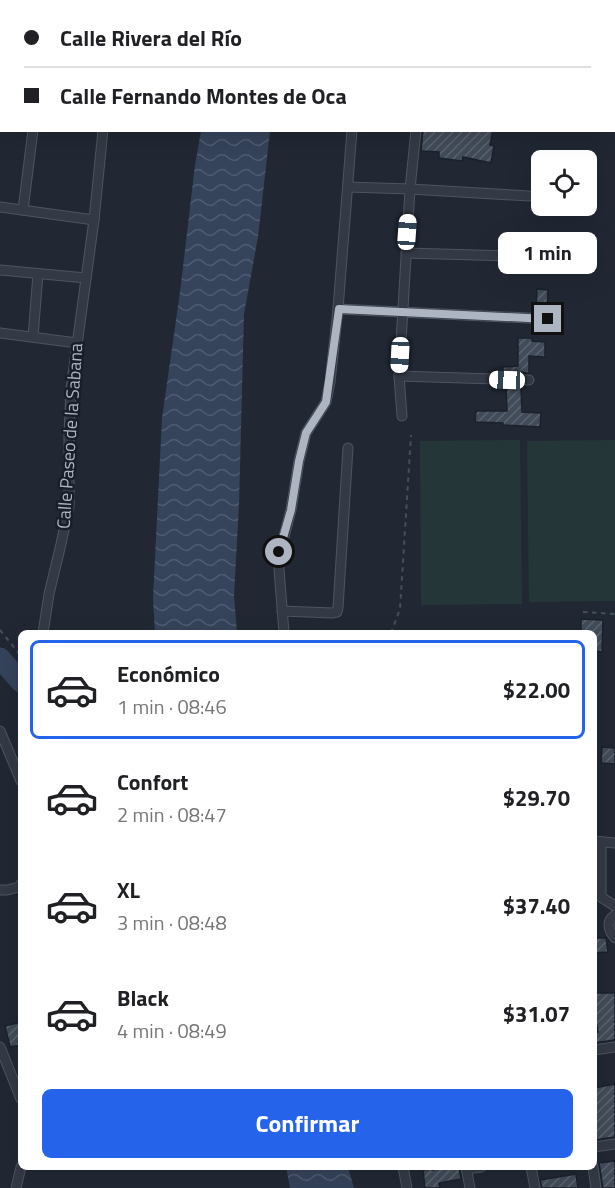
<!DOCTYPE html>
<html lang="es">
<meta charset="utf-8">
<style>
:root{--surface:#fff;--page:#f6f6f6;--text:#202124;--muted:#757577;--line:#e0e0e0;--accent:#2563eb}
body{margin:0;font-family:"Titillium Web",sans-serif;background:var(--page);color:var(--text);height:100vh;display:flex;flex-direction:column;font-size:22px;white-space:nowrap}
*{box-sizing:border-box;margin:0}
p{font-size:20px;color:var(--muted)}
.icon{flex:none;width:33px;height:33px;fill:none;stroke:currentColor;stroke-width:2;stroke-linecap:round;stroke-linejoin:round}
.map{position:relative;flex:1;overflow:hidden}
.side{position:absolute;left:18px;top:630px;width:579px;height:540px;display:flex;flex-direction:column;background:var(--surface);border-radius:9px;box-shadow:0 6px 24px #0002}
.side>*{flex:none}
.hud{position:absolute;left:0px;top:0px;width:615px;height:132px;box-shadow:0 6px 24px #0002;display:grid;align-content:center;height:132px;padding:0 24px;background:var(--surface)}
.fabs{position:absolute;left:531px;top:150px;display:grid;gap:12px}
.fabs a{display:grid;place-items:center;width:66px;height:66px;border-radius:9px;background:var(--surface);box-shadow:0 6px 24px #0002;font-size:30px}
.end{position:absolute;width:27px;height:27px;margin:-14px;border:8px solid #aeb5c2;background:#111;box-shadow:0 0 0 3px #111}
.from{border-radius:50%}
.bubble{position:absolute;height:42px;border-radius:9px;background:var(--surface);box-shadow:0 6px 24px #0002;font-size:20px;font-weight:700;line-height:42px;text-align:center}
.car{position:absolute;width:18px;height:36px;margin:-18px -9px;border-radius:8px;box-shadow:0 0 4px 2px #0007;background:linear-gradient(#fff 24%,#345 0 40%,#fff 0 76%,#345 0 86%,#fff 0)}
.hud b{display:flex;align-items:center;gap:21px;height:57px;font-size:22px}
.hud b+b{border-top:2px solid var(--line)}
.hud i{width:15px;height:15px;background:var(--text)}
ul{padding:10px 0 0;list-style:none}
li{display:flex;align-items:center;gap:18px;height:99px;margin:0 12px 9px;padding:0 12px;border:3px solid transparent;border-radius:9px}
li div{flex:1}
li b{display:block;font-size:22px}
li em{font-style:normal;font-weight:700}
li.active{border-color:var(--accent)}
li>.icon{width:54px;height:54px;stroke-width:1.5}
.action{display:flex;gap:12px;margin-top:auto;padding:12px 24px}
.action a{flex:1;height:69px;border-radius:9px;background:var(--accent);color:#fff;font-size:24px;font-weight:700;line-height:69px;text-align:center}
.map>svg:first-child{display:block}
.green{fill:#253638}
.water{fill:url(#water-waves)}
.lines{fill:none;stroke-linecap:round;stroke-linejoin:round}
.river{stroke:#35435b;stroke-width:21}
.building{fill:url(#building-hatch);stroke:#1b212c;stroke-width:1.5}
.street-casing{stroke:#4e5560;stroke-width:11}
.path{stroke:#425255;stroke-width:2;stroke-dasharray:4.5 4.5;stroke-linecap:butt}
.street{stroke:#343a45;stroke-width:9}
.route{stroke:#aeb5c2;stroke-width:8}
.labels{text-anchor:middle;stroke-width:5;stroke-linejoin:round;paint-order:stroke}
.street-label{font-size:18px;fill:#aeb5c2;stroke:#191f2a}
</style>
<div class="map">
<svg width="615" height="1188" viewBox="0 0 615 1188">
<defs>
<pattern id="water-waves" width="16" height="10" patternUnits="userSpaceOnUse" patternTransform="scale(1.5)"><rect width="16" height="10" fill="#35435b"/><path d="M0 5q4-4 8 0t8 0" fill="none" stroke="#505c71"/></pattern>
<pattern id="building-hatch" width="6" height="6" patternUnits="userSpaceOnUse" patternTransform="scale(1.5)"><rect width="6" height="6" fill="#424b59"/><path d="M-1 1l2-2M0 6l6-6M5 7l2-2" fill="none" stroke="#5b636f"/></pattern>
</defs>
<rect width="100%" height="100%" fill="#212834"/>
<!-- green -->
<g class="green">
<path d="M 520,440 L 522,604 L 421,605 L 420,441 Z"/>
<path d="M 615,440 L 615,601 L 529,602 L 527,441 Z"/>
</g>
<!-- water -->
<g class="water">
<path d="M 201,131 L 270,131 L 258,237 L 244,314 L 239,505 L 234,596 L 237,633 L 155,633 L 153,598 L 162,418 L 180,292 L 195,165 Z"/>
<path d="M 286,1167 L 348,1167 L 354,1188 L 290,1188 Z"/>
</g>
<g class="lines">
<!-- river -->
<path class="river" d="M 0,658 L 21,682"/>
</g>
<!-- building -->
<g class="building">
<path d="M 423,130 L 493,130 L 490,145 L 494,146 L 491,163 L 463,157 L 462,161 L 439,158 L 439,152 L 421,151 Z"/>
<path d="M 537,289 L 548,290 L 547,312 L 536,312 Z"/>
<path d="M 518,338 L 532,338 L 532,341 L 545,342 L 545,357 L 529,356 L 529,373 L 503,372 L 503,367 L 518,366 Z"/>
<path d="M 506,386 L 521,387 L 522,412 L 541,413 L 540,427 L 503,425 L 503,423 L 475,422 L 476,411 L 507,411 Z"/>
<path d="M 581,619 L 603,620 L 602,652 L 594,651 L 594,633 L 581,633 Z"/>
<path d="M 602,747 L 615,748 L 615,764 L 601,763 Z"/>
<path d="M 594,938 L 606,938 L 608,952 L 594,953 Z"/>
<path d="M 594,993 L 615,993 L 615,1040 L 594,1043 L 594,1033 L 598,1032 L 594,1011 Z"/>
<path d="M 21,1022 L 21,1045 L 10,1047 L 5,1026 Z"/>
<path d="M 615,1084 L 615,1137 L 595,1140 L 594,1088 Z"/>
<path d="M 615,1161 L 615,1188 L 603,1188 L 599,1163 Z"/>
<path d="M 448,1167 L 459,1167 L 461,1179 L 439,1183 L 440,1188 L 425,1188 L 423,1170 L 432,1169 L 432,1170 Z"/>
<path d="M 576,1174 L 578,1188 L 542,1188 L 540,1180 Z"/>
</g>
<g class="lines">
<defs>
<g id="street">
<path d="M 595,0 L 602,2"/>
<path d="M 49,2 L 49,0"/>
<path d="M 116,2 L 116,0"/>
<path d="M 327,2 L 327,0"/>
<path d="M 385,2 L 385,0"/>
<path d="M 614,4 L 615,4"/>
<path d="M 0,21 L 2,21"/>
<path d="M 0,85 L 2,86"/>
<path d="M 614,120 L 615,120"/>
<path d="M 348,187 L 410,189 L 529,196"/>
<path d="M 0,207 L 94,220"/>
<path d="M 23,210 L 33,130"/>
<path d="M 406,253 L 545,257"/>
<path d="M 0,270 L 86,278"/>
<path d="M 338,309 L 548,319"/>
<path d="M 0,333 L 77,343"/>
<path d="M 33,337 L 38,274"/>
<path d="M 399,376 L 529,380"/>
<path d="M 402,416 L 399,376 L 410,189 L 416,130"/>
<path d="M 282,611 L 332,613 L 337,612 L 338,608 L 348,448"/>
<path d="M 43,633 L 49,594 L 61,544 L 69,506 L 69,434 L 71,389 L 94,220 L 103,130"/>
<path d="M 284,633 L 279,569 L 280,552 L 291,510 L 299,461 L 306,433 L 326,402 L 330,382 L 338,309 L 352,130"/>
<path d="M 0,731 L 21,781"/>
<path d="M 594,841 L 615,843"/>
<path d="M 601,842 L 601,897 L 615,906"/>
<path d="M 0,890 L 7,890 L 19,887 L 21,884"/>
<path d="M 615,915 C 606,921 608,930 615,938"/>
<path d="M 0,1047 L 21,1099"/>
<path d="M 594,1050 L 615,1047"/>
<path d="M 594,1147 L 615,1144"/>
<path d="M 403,1167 L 407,1188"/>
<path d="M 466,1167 L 470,1188"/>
<path d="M 531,1167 L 535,1188"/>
<path d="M 593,1167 L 596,1188"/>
<path d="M 466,1169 L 481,1167"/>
<path d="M 16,1188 L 21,1167"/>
</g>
</defs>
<!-- street casing -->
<use href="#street" class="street-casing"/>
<!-- path -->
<g class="path">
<path d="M 583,612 L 615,614"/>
<path d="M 0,630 L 21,656"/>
<path d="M 391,633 L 400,609 L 411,435"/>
</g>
<!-- street -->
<use href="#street" class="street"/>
</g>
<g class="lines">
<!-- route -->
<path class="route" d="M 279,552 L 291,510 L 299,461 L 306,433 L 326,402 L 339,309 L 548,319"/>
</g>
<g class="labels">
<!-- street labels -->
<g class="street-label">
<text transform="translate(70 436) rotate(-86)" y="6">Calle Paseo de la Sabana</text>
</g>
</g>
</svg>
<div class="fabs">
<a><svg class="icon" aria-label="locate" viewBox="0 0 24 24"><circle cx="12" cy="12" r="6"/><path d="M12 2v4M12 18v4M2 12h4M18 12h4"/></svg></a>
</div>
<i class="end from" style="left:279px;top:552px"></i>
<i class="end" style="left:548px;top:319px"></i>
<div class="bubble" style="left:498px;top:232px;width:99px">1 min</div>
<i class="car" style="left:407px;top:232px;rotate:4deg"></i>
<i class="car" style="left:400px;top:355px;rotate:183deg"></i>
<i class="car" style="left:507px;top:380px;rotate:272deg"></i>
<div class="hud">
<b><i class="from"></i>Calle Rivera del Río</b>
<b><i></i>Calle Fernando Montes de Oca</b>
</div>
<section class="side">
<ul>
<li class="active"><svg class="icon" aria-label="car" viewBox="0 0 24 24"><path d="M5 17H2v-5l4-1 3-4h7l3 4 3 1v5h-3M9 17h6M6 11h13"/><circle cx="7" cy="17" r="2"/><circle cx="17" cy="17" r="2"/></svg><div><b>Económico</b><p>1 min · 08:46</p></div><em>$22.00</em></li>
<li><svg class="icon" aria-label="car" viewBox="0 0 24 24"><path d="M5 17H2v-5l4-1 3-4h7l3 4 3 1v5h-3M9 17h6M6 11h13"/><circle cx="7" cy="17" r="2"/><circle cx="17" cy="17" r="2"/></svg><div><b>Confort</b><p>2 min · 08:47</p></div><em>$29.70</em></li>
<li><svg class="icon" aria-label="car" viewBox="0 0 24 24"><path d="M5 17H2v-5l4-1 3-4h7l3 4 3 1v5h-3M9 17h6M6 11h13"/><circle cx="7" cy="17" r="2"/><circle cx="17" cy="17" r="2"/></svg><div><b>XL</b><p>3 min · 08:48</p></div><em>$37.40</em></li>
<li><svg class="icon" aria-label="car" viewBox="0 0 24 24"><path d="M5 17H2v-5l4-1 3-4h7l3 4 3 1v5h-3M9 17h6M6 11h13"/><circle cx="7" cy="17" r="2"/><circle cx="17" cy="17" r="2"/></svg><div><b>Black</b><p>4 min · 08:49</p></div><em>$31.07</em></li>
</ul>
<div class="action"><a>Confirmar</a></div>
</section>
</div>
